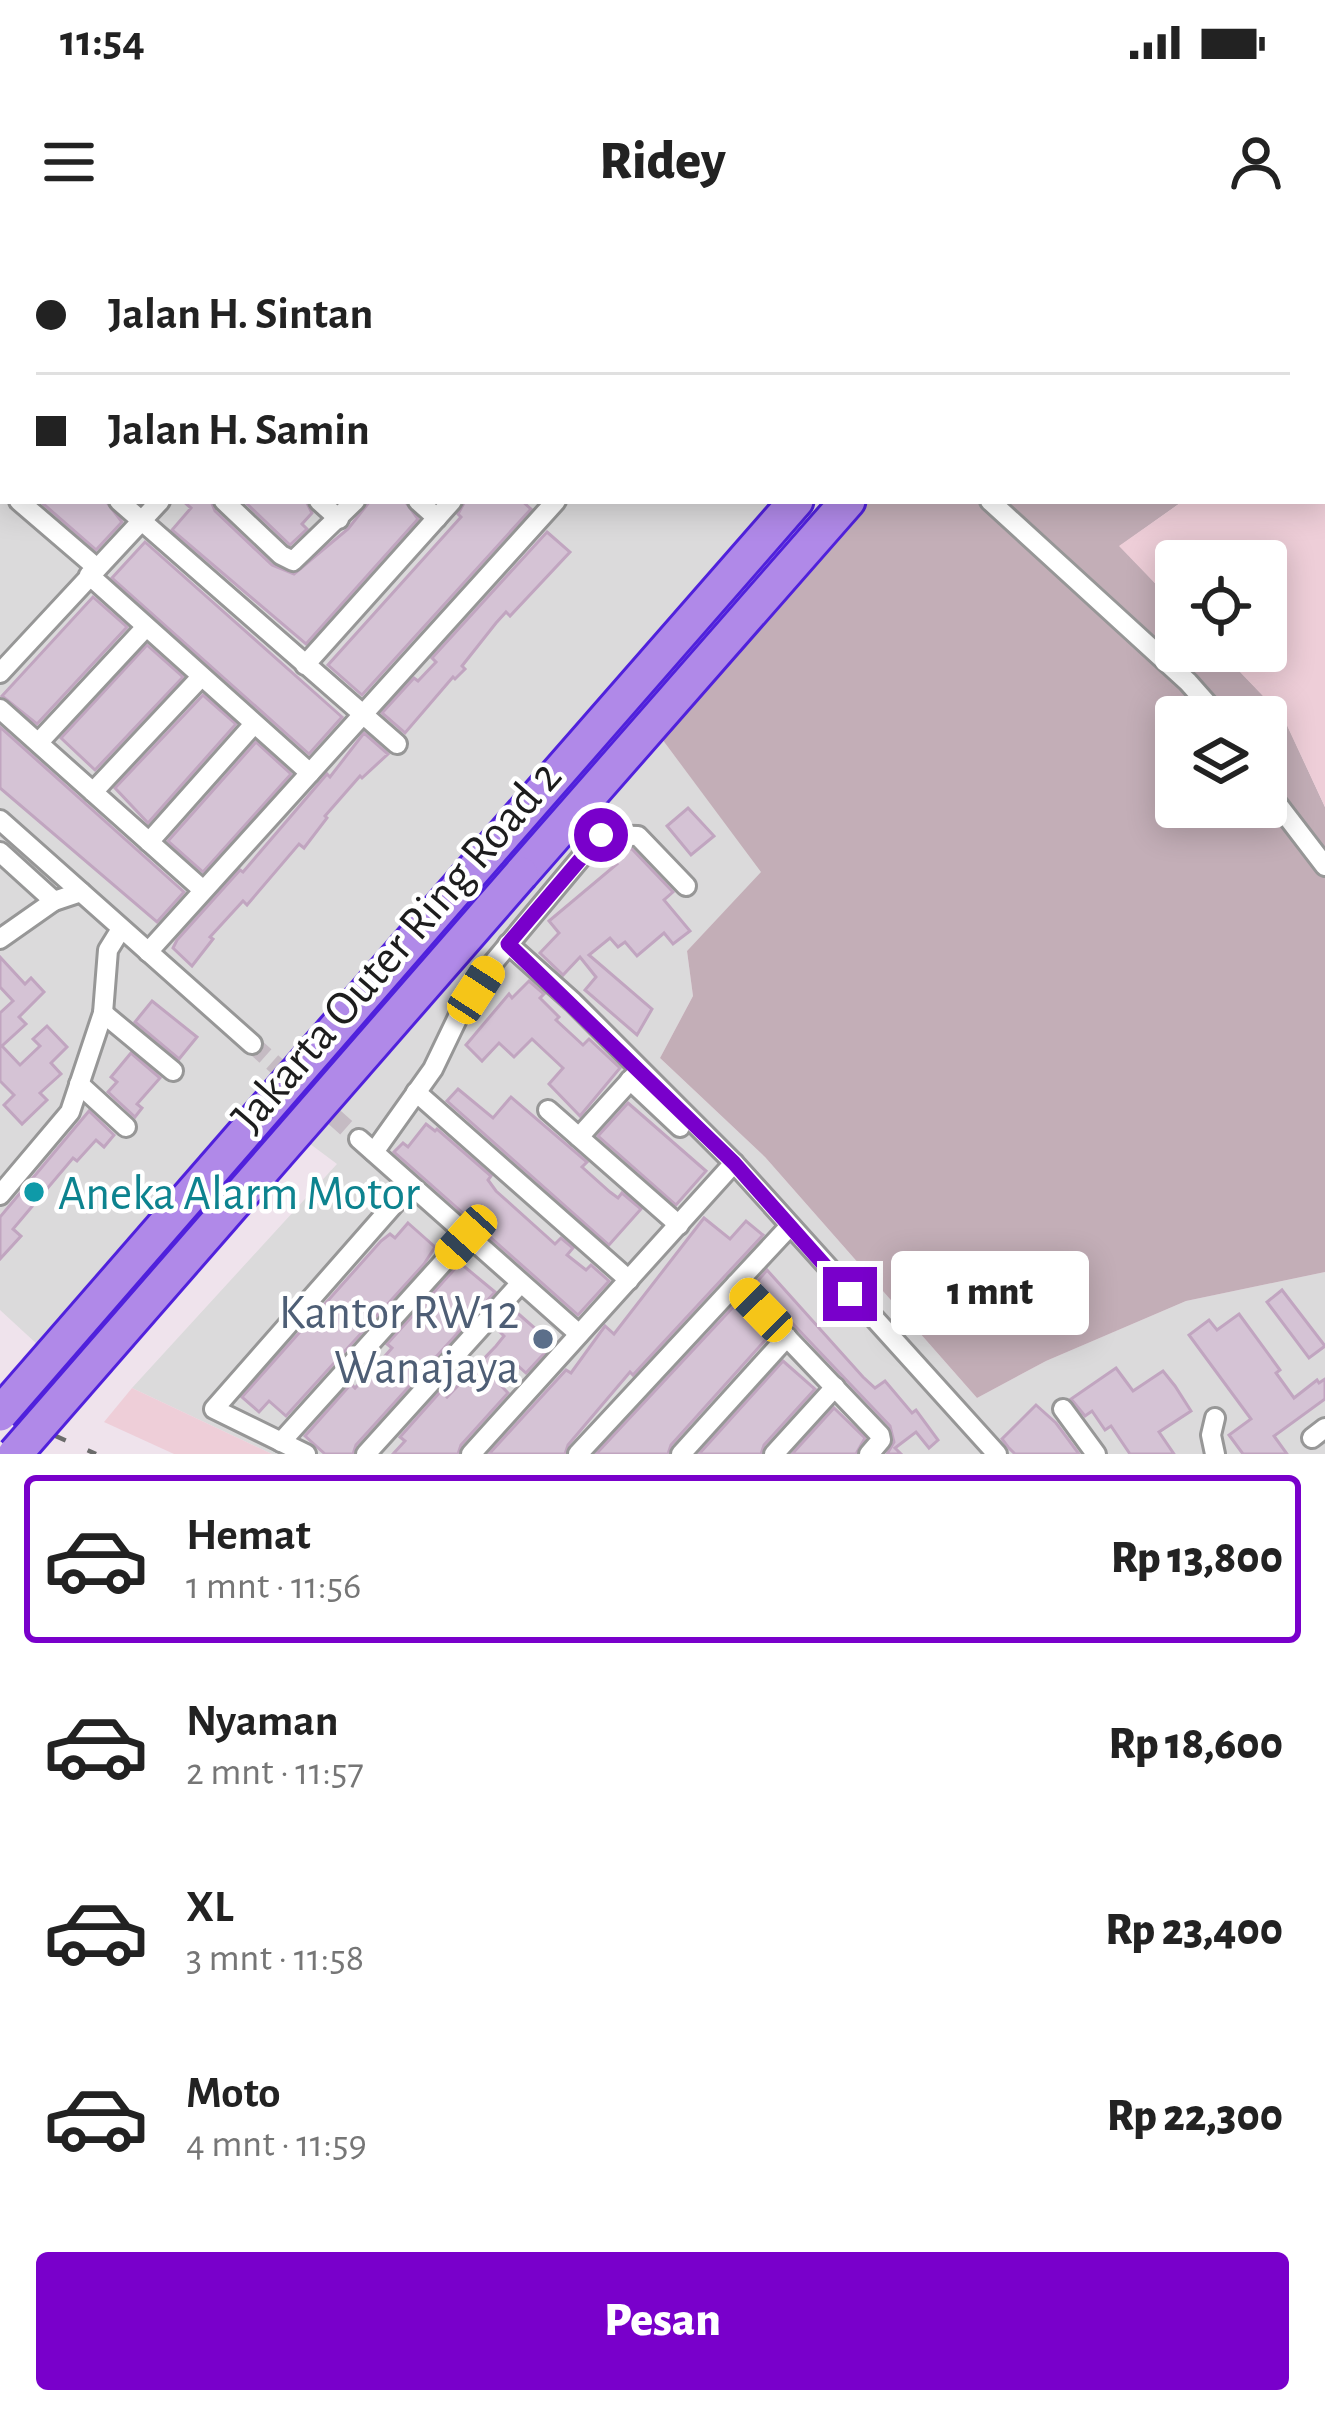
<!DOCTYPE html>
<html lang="id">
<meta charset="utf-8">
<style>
:root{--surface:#fff;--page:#f2f2f2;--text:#222;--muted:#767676;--line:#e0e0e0;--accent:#7900cb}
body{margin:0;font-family:"Alegreya Sans",sans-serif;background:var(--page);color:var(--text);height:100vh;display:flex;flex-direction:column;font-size:45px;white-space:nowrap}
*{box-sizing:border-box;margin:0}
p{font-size:39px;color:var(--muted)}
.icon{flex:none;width:66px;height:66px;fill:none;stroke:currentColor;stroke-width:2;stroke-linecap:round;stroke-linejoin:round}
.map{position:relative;height:1214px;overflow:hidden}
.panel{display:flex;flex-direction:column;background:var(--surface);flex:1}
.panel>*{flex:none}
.hud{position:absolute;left:0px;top:0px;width:1326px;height:264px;box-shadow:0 6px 30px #0003;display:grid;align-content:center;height:264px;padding:0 36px;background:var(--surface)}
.fabs{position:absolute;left:1155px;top:300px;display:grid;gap:24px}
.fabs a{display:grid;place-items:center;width:132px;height:132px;border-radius:12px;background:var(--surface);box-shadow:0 6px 30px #0003;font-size:60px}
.end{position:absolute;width:54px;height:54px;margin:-27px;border:15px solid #7900cb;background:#fff;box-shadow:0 0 0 6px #fff}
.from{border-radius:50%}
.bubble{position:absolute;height:84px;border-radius:12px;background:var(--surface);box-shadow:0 6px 30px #0003;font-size:39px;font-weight:800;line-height:84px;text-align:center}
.car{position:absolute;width:36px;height:72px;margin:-36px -18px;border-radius:15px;box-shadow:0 0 9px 3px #0007;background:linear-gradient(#f5c518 24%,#345 0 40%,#f5c518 0 76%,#345 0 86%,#f5c518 0)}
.hud b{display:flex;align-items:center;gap:42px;height:114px;font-size:45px}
.hud b+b{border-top:3px solid var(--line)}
.hud i{width:30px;height:30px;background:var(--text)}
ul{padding:21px 0 0;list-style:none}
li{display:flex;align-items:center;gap:36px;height:168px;margin:0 24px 18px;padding:0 12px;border:6px solid transparent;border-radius:12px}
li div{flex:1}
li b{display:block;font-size:45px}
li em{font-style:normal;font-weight:800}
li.active{border-color:var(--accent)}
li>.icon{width:108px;height:108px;stroke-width:1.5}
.cta{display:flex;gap:24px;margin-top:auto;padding:24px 36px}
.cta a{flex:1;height:138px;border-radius:12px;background:var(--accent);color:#fff;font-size:48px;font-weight:800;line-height:138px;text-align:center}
.status{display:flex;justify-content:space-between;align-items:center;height:84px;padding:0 60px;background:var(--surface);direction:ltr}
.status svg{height:33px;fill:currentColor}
header{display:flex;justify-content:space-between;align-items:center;height:156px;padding:0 36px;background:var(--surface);font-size:54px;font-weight:800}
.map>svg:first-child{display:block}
.residential{fill:#dbdadb}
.construction{fill:#c3aeb7;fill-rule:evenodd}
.farmland{fill:#eeced8}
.building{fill:#d5c3d5;stroke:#c1a5c0;stroke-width:3}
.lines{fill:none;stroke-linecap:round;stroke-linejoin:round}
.street-tunnel{stroke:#c5bbc3;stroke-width:18;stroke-dasharray:18 9;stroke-linecap:butt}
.street-casing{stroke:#979797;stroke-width:24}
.highway-casing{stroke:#5021dc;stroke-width:39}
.street{stroke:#fff;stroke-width:18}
.highway{stroke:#b089e8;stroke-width:33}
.rail{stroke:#6b6b6b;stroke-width:4.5;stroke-dasharray:24 24;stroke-linecap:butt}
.highway-bridge-casing{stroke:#5021dc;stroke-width:39;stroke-linecap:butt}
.highway-bridge{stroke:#b089e8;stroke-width:33}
.route{stroke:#7900cb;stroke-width:15}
.culture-dot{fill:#0f9aa8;stroke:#fff;stroke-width:4.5}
.service-dot{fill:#5c6f8a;stroke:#fff;stroke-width:4.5}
.labels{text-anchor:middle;stroke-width:9;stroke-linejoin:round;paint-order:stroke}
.street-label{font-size:48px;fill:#1d1d1d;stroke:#fff}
.culture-label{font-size:48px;fill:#0d838f;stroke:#fff;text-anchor:start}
.service-label{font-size:48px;fill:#4e5e75;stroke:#fff;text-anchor:end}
</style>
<div class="status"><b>11:54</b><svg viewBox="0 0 49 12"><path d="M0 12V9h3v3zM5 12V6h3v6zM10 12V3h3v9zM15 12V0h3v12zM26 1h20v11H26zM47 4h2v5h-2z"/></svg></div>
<header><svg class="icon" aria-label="menu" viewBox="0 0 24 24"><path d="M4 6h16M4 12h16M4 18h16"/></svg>Ridey<svg class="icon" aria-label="person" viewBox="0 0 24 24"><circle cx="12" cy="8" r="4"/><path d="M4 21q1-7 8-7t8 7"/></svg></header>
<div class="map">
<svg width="1325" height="1214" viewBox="0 0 1325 1214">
<rect width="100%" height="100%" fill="#efe3ec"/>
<!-- residential -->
<g class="residential">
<path d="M 0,0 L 1025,0 L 3,3 L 3,261 L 796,261 L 50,1116 L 0,1070 Z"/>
<path d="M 662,499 L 762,632 L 687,711 L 693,756 L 660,818 L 765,917 L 977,1158 L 1046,1121 L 1186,1061 L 1325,1032 L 1325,1214 L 272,1214 L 132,1148 L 337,924 L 278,880 L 337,790 L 392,774 Z"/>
</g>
<!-- construction -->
<path class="construction" d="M 859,261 L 1183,261 L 1120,306 L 1176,365 L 1176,411 L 1220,411 L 1283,476 L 1325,567 L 1325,1032 L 1186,1061 L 1046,1121 L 977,1158 L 765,917 L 660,818 L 693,756 L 687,711 L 761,632 L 662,499 ZM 1176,477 L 1266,477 L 1266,567 L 1176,567 Z"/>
<!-- farmland -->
<g class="farmland">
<path d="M 1121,0 L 1325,0 L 1325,567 L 1283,477 L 1220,411 L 1266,411 L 1266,321 L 1176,321 L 1176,365 L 1119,306 L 1183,261 L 1323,261 L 1323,3 Z"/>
<path d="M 132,1148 L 272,1214 L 174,1214 L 104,1182 Z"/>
</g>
<!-- building -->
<g class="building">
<path d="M 40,261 L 106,261 L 122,282 L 96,310 Z"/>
<path d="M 183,261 L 211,261 L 215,271 L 272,325 L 294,334 L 348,289 L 370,261 L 405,261 L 418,279 L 306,404 L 172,290 L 191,268 Z"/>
<path d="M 244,261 L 306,261 L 312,273 L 302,284 L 307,289 L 290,305 Z"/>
<path d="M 465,261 L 522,261 L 531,269 L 362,455 L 328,425 L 461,277 L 458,274 Z"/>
<path d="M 547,292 L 570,312 L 510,376 L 506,372 L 496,383 L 462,426 L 465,429 L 455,439 L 453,437 L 405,493 L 382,473 L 414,438 L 418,441 L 436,422 L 432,418 Z"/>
<path d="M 145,302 L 342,477 L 309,514 L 112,338 Z"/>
<path d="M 93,357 L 127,387 L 37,484 L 2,456 Z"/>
<path d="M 147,405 L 183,437 L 95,530 L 61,498 Z"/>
<path d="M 203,455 L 236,484 L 148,583 L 115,548 Z"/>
<path d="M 0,487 L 184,652 L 157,682 L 0,548 Z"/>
<path d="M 364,493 L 388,514 L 362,538 L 360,536 L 325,576 L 327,578 L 304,608 L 299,604 L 247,665 L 243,661 L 210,697 L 213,699 L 192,726 L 173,708 L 177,700 L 240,630 L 243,632 L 327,534 L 330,537 Z"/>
<path d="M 256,502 L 291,534 L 203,632 L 168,601 Z"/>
<path d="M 688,568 L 714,596 L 691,615 L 667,586 Z"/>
<path d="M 627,609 L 632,609 L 673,652 L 664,660 L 690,691 L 673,704 L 664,693 L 637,716 L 625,702 L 618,707 L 610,698 L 589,715 L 652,769 L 637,795 L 585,750 L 596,737 L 580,717 L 563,735 L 540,713 L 559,693 L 549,681 L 617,624 L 614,620 Z"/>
<path d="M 0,717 L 25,744 L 31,738 L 44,752 L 19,777 L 26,784 L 2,806 L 20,825 L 40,806 L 33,799 L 47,786 L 67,807 L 51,823 L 61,834 L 40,853 L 47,860 L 22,884 L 4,865 L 14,855 L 0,841 L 0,773 L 13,761 L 0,747 Z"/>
<path d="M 529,741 L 544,754 L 540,758 L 559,777 L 556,780 L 583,805 L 589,799 L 620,828 L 580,876 L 549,844 L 563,828 L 532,799 L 514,817 L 499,803 L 482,821 L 466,805 L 509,754 L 512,758 Z"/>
<path d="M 152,761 L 197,797 L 179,819 L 135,782 Z"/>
<path d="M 131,813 L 160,838 L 137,864 L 142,868 L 135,877 L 108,852 L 117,842 L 111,837 Z"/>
<path d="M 458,849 L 493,878 L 511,857 L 587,922 L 582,927 L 610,952 L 618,958 L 622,953 L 641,969 L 609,1005 L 447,861 Z"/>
<path d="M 628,863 L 706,931 L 676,965 L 598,896 Z"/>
<path d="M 89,871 L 114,895 L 104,907 L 96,900 L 77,921 L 73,918 L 13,989 L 21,996 L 0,1019 L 0,977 Z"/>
<path d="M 426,884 L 435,891 L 437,889 L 491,936 L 488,940 L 496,951 L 555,1004 L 561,998 L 573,1008 L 567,1015 L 586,1030 L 591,1025 L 609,1041 L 578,1075 L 394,912 L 403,903 L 408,907 Z"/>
<path d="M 704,978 L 730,999 L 746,981 L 763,995 L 633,1135 L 630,1132 L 568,1205 L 565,1214 L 489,1214 L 566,1130 L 571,1133 L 605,1086 L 614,1094 Z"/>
<path d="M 408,983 L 435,1007 L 424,1024 L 286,1176 L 269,1161 L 259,1172 L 242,1157 L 381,1001 L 390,994 L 395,998 Z"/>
<path d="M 460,1023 L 495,1052 L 356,1205 L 353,1214 L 325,1214 L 305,1196 L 351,1144 L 355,1148 L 378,1124 L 392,1108 L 387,1104 Z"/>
<path d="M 767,1030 L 863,1137 L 875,1148 L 885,1141 L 912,1173 L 916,1170 L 938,1200 L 929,1208 L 916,1192 L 895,1208 L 901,1214 L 887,1214 L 894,1202 L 890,1186 L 755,1044 Z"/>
<path d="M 1282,1050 L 1325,1106 L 1309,1118 L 1267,1062 Z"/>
<path d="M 736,1064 L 768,1097 L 671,1205 L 668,1214 L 596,1214 Z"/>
<path d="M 514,1070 L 553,1104 L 526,1133 L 508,1117 L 491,1135 L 508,1153 L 461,1205 L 458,1214 L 393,1214 L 405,1201 L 400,1197 L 441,1151 L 447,1157 L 496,1106 L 504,1096 L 497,1089 Z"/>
<path d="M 1239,1074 L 1280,1130 L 1276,1133 L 1294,1158 L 1317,1140 L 1319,1143 L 1325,1139 L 1325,1159 L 1274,1196 L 1287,1214 L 1243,1214 L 1229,1195 L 1251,1179 L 1189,1095 L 1209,1080 L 1217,1090 Z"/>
<path d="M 783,1121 L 815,1149 L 764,1205 L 761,1214 L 699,1214 Z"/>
<path d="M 1116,1128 L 1133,1151 L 1163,1131 L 1175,1146 L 1191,1171 L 1159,1192 L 1174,1214 L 1130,1214 L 1111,1186 L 1105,1190 L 1092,1171 L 1085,1176 L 1071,1159 Z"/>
<path d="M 1036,1165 L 1056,1183 L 1079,1214 L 1015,1214 L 1008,1207 L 1002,1199 Z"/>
<path d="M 834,1168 L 865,1198 L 856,1214 L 792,1214 Z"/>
</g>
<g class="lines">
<!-- street-tunnel -->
<path class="street-tunnel" d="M 252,804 L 359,899"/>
<defs>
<g id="street">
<path d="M 599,0 L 602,3"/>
<path d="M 708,0 L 711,3"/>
<path d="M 332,3 L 332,0"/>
<path d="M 491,3 L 493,0"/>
<path d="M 817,3 L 819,0"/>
<path d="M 0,66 L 3,66"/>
<path d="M 0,157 L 3,159"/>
<path d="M 0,244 L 3,247"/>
<path d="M 19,261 L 97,328"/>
<path d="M 119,261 L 397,504"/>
<path d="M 224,261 L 281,315 L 293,321 L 355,261"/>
<path d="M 319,261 L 339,279"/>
<path d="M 418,261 L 437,278"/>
<path d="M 990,261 L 1188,442 L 1219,477"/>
<path d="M 89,335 L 310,533"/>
<path d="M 305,425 L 452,261"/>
<path d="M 0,433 L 160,261"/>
<path d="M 0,469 L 203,650"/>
<path d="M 39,502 L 146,387"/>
<path d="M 1266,549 L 1325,626"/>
<path d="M 93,552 L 201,437"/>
<path d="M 0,580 L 252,804"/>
<path d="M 149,602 L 254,484"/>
<path d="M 0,612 L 54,661 L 81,652"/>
<path d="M 0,699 L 54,661"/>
<path d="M 508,704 L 573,762 L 734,923 L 997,1214"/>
<path d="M 148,712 L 556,261"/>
<path d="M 103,773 L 173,831"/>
<path d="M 630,840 L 680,887"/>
<path d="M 79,844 L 126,887"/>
<path d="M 416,852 L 629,1040"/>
<path d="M 548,870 L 679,985"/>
<path d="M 579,897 L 636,834"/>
<path d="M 359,899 L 579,1094"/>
<path d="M 374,912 L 433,829 L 458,777 L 493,723 L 600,595 L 638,596 L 686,646"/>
<path d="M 0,955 L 70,872 L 103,773 L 108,710 L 121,689"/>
<path d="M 736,1044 L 880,1195 L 881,1200 L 869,1214"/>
<path d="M 1063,1169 L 1096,1214"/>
<path d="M 1312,1198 L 1325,1188"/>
<path d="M 281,1202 L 466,997"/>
<path d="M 306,1214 L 214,1169 L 410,946"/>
<path d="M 366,1214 L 519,1045"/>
<path d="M 471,1214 L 734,923"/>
<path d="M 578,1214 L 789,987"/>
<path d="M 681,1214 L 787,1097"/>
<path d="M 774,1214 L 835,1147"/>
<path d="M 1215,1214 L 1211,1195 L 1215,1178"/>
</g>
<g id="highway">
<path d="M 1022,3 L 1025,0"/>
<path d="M 1075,3 L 1078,0"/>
<path d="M 489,612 L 796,261"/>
<path d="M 521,634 L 848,261"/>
</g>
</defs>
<!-- street casing -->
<use href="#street" class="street-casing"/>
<!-- highway casing -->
<use href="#highway" class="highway-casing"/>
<!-- street -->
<use href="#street" class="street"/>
<!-- highway -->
<use href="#highway" class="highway"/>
<!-- rail -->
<path class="rail" d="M 0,1171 L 96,1214"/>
<defs>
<g id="highway-bridge">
<path d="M 0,1174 L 489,612"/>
<path d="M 15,1214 L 521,634"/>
</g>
</defs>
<!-- highway-bridge casing -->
<use href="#highway-bridge" class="highway-bridge-casing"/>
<!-- highway-bridge -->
<use href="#highway-bridge" class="highway-bridge"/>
</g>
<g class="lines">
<!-- route -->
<path class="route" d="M 601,595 L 508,704 L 734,923 L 850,1054"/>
</g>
<!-- markers -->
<circle class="culture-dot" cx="34" cy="952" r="12"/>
<circle class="service-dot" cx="543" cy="1099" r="12"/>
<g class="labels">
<!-- street labels -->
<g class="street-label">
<text transform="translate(395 705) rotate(-49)" y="17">Jakarta Outer Ring Road 2</text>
</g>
<!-- culture labels -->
<g class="culture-label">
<text x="58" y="969">Aneka Alarm Motor</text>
</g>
<!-- service labels -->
<g class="service-label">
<text x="519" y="1088">Kantor RW12<tspan x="519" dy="55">Wanajaya</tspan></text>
</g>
</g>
</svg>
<div class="fabs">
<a><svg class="icon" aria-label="locate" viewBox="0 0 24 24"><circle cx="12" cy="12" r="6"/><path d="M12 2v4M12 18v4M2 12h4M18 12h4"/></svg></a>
<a><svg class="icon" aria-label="layers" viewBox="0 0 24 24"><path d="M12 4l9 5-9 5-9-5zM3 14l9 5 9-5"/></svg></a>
</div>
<i class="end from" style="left:601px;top:595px"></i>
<i class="end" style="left:850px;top:1054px"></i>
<div class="bubble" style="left:891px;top:1011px;width:198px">1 mnt</div>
<i class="car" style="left:476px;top:750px;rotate:33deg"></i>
<i class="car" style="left:466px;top:997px;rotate:222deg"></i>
<i class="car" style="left:761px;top:1070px;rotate:316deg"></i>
<div class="hud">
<b><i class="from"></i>Jalan H. Sintan</b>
<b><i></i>Jalan H. Samin</b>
</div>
</div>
<section class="panel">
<ul>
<li class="active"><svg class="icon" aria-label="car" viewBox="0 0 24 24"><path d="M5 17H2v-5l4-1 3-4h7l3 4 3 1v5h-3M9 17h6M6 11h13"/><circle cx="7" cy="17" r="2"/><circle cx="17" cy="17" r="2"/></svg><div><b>Hemat</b><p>1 mnt · 11:56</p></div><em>Rp 13,800</em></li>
<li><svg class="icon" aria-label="car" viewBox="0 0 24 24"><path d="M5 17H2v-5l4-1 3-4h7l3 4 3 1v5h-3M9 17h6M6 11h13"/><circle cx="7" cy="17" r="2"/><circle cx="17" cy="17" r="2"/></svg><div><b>Nyaman</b><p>2 mnt · 11:57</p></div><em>Rp 18,600</em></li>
<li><svg class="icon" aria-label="car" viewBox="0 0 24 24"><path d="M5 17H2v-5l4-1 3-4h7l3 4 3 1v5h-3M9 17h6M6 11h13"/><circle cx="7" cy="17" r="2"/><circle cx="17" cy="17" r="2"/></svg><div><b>XL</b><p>3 mnt · 11:58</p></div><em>Rp 23,400</em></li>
<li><svg class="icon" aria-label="car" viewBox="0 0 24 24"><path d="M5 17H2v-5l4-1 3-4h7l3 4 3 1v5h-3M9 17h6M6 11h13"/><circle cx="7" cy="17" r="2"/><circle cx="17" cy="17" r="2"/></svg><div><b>Moto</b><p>4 mnt · 11:59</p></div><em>Rp 22,300</em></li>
</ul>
<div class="cta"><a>Pesan</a></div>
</section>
